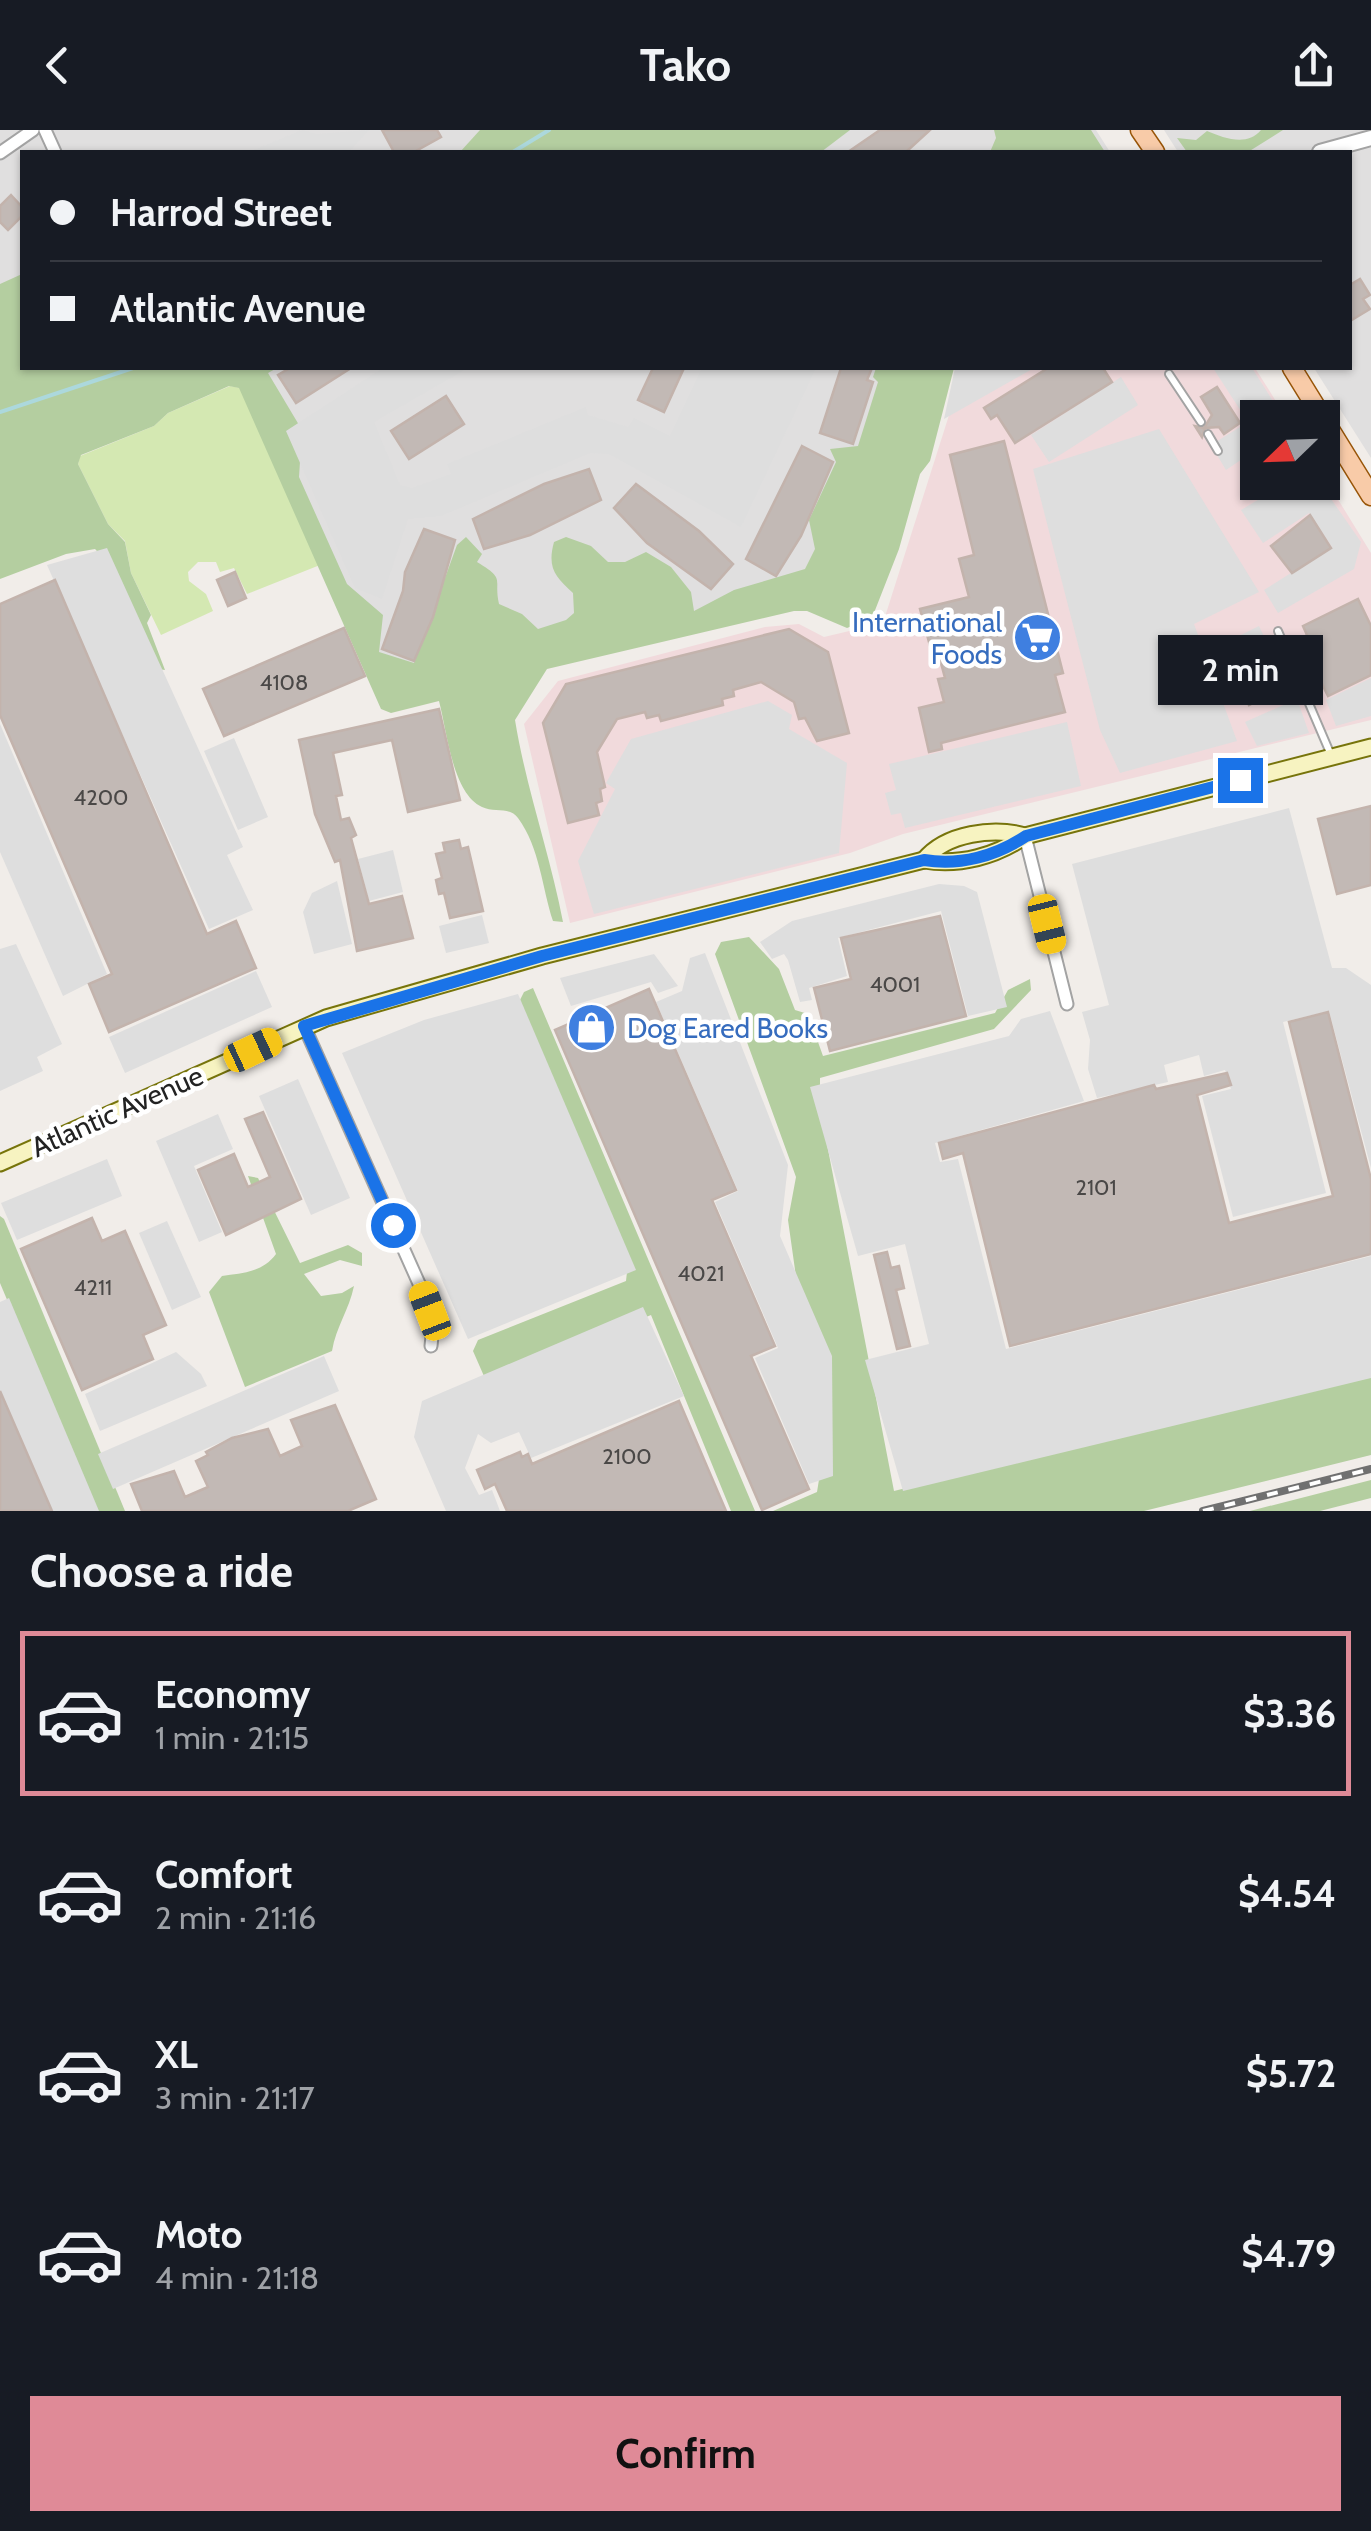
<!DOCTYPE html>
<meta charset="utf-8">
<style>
:root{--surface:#171b24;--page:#20242c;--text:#f1f3f6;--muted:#9ea1a6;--line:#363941;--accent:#df8a97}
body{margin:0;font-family:Cabin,sans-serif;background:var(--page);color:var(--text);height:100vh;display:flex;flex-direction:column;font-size:38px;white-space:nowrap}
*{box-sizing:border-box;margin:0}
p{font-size:32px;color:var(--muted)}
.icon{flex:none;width:55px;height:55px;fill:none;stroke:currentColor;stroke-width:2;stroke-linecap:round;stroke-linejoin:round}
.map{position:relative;height:1381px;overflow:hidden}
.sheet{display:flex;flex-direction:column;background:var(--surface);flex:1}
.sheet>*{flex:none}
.top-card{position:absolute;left:20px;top:20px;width:1332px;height:220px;border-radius:0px;box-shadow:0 2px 8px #0004;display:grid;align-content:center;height:220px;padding:0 30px;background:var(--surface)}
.needle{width:65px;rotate:247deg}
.controls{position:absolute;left:1240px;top:270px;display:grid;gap:20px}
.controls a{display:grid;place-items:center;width:100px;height:100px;border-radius:0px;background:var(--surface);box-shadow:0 2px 8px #0004;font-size:50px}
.end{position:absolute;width:45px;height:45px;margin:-22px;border:12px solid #1a73e8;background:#fff;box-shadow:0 0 0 5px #fff}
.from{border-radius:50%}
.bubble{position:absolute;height:70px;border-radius:0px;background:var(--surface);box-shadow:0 2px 8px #0004;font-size:32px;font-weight:700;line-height:70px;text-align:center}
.car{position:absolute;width:30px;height:60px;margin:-30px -15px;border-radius:12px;box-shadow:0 0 8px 2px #0007;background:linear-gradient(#f5c518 24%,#345 0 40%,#f5c518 0 76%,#345 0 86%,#f5c518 0)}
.top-card b{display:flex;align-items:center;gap:35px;height:95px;font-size:38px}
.top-card b+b{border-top:2px solid var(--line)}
.top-card i{width:25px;height:25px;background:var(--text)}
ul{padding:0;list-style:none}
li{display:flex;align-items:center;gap:30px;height:165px;margin:0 20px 15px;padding:0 10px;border:5px solid transparent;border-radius:0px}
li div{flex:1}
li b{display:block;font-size:38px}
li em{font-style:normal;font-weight:700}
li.current{border-color:var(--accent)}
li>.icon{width:90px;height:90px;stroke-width:1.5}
h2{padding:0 30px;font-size:45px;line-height:120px}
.button{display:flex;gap:20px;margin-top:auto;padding:20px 30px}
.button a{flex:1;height:115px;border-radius:0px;background:var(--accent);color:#111;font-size:40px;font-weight:700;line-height:115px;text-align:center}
header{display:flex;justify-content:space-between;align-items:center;height:130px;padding:0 30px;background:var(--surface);font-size:45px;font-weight:700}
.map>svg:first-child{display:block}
.residential{fill:#e0dfdf}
.commercial{fill:#f1dadc}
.grass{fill:#d4e8b2}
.forest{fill:#b4cea0}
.parking{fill:#dedede}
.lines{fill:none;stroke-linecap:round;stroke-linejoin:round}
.stream{stroke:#acd8dc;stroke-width:4}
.building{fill:#c2b9b5;stroke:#c3b3ac;stroke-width:2.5}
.service-casing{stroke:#a3a3a3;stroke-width:10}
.minor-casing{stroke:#a3a3a3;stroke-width:15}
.tertiary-casing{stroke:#a3a3a3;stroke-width:18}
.secondary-casing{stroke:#77740b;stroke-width:19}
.primary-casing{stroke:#985508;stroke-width:21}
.service{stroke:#fff;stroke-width:6}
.minor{stroke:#fff;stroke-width:11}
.tertiary{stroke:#fff;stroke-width:14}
.secondary{stroke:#f7f3c1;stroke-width:15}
.primary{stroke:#f8cba8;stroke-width:18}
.rail-casing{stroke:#707070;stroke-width:8}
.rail{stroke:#fff;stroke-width:4;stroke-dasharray:11;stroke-linecap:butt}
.route{stroke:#1a73e8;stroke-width:12}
.labels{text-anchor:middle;stroke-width:9;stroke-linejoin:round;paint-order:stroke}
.number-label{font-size:22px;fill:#4a4847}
.shop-label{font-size:28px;fill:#366cbe;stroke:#fff;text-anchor:end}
.street-label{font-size:28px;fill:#222;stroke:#fff}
</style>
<header><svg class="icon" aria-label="back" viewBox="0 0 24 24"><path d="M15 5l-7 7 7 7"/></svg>Tako<svg class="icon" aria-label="share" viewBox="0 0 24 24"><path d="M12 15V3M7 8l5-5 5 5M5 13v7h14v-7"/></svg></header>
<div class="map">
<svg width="1371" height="1381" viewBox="0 0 1371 1381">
<rect width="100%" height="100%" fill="#f1ede9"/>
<!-- residential -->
<g class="residential">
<path d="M 0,0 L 1096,0 L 1110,22 L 22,22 L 22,177 L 0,186 Z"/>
<path d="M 1164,0 L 1371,0 L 1371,328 L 1314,238 L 1350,238 L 1350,22 L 1178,22 Z"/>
<path d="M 244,238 L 942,238 L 845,456 L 386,568 Z"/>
</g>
<!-- commercial -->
<path class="commercial" d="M 964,238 L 1255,238 L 1286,287 L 1258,288 L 1258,352 L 1322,352 L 1323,345 L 1371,423 L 1371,590 L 903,704 L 850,723 L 570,793 L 524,594 L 558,551 L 765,497 L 799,494 L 824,507 L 883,493 Z"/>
<!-- grass -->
<path class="grass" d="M 230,256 L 240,258 L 320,435 L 247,464 L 234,438 L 220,442 L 216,432 L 198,432 L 188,442 L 189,451 L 206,464 L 213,481 L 161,505 L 131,443 L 125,411 L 108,394 L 78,334 L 80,326 L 154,296 L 168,283 Z"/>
<!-- forest -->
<g class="forest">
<path d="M 480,0 L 850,0 L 821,22 L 460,22 Z"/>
<path d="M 994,0 L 1091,0 L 1105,22 L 990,22 L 996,8 Z"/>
<path d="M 1261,0 L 1283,0 L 1248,22 L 1187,22 L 1177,8 L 1196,10 L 1207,1 C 1224,8 1247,17 1261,0 Z"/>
<path d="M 22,144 L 22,238 L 277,238 L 268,243 L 302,300 L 299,347 L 347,454 L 383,485 L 379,522 L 414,533 L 457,415 L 466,407 L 482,424 L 477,432 C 507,450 493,448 499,474 L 522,484 L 538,499 L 566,490 L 574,483 L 573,463 C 555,446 547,438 554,412 L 566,407 L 591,416 L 608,432 L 625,432 L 646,422 L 671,437 L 691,462 L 694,481 L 734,460 L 805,439 L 815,419 L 809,390 L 836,332 L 830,319 L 858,316 L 878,252 L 873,247 L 876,238 L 954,238 L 930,331 L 920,344 L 899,419 L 872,488 L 847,498 L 807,481 L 794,481 L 547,539 L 515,590 C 526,658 550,724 563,792 L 553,791 C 542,758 540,718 518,688 C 509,676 494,683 482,677 C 452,663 447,601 439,571 L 391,583 L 381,579 L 239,258 L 229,256 L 168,283 L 154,296 L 81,325 L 78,334 L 108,394 L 125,412 L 131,443 L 151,485 L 147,493 L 165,540 L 158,539 L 107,431 L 95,419 L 66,424 L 0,449 L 0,154 Z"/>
<path d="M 749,807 L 779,839 L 795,880 L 808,884 L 823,926 L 995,883 L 1008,860 L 1030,849 L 1031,860 L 994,899 L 820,948 L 820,978 L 894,1361 L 1371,1242 L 1371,1325 L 1144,1381 L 773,1381 L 817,1362 L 822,1331 L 788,1090 L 796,1047 L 715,824 L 721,812 Z"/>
<path d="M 533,858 L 755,1381 L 731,1381 L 651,1185 L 487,1253 L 473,1221 L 478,1210 L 626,1151 L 628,1133 L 514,882 L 524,862 Z"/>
<path d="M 248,1046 L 258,1048 L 300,1133 L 348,1115 L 362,1123 L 362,1136 L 340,1130 L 304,1144 L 321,1166 L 342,1163 L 354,1156 C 349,1180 336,1197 332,1221 L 245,1257 L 209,1162 L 222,1146 C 243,1143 263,1142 276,1124 Z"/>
<path d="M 0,1086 L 4,1089 L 125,1381 L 96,1381 L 0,1153 Z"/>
<path d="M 1371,1350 L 1371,1368 L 1320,1381 L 1250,1381 Z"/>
</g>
<!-- parking -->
<g class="parking">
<path d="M 302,0 L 317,4 L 369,0 L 349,22 L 249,22 Z"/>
<path d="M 383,238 L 468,238 L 374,292 L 400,355 L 412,358 L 451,344 L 447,334 L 586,277 L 588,285 L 628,297 L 634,288 L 670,306 L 702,238 L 816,238 L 741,397 L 609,324 L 590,323 L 441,386 L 408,389 L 382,469 L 355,458 L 286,301 Z"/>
<path d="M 955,238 L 1034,238 L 944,289 Z"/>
<path d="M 1213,238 L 1252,238 L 1283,287 L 1258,288 L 1257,319 L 1226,340 L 1211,315 L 1248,292 Z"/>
<path d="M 1121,247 L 1138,275 L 1049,332 L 1031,305 Z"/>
<path d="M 1159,299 L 1259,462 L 1194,494 L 1237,611 L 1120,643 L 1100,600 L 1033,339 Z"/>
<path d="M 1286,353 L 1320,353 L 1361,412 L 1354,439 L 1278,483 L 1264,460 L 1332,417 L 1309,383 L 1263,413 L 1241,380 Z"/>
<path d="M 107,418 L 243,717 L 227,725 L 253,780 L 209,799 L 47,435 Z"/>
<path d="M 1259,496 L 1271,521 L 1232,538 L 1221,515 Z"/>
<path d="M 1371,548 L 1371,586 L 1336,596 L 1326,570 Z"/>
<path d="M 1297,569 L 1309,603 L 1257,616 L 1245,592 Z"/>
<path d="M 768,571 L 792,585 L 789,599 L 847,633 L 839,723 L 594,784 L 578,731 L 615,659 L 606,653 L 631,609 Z"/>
<path d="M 1067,592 L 1081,656 L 905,698 L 901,683 L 891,685 L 885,663 L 896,660 L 889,634 Z"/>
<path d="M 0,594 L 107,844 L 63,866 L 0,722 Z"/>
<path d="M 234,608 L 268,687 L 238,700 L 204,621 Z"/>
<path d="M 1289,678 L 1332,838 L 1346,838 L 1371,855 L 1371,1038 L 1329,881 L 1283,892 L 1326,1063 L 1233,1087 L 1202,966 L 1231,959 L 1225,940 L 1204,946 L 1199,925 L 1164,935 L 1168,952 L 1097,968 L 1088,939 L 1090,910 L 1082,882 L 1109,875 L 1072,734 Z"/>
<path d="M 393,720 L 403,762 L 369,771 L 358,729 Z"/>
<path d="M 337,751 L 352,814 L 314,824 L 303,782 L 312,763 Z"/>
<path d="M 939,754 L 964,756 L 977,762 L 1007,877 L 968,886 L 941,781 L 838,808 L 847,846 L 809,858 L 812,870 L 800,872 L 788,830 L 784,824 L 772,829 L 760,812 L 792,791 Z"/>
<path d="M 482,785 L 489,813 L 446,823 L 439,796 Z"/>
<path d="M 16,814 L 62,914 L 37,927 L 43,941 L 0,961 L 0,819 Z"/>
<path d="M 705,823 L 788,1035 L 780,1106 L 832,1226 L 833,1346 L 809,1354 L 755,1228 L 778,1218 L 715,1072 L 738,1061 L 656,872 L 682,861 L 690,828 Z"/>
<path d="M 654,824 L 678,856 L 658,863 L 651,852 L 571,876 L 560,848 Z"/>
<path d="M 256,841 L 272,877 L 125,943 L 109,907 Z"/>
<path d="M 518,864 L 636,1140 L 468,1209 L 342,923 L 424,890 Z"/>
<path d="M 1050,881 L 1084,971 L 935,1013 L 940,1032 L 958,1029 L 1006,1219 L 1371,1126 L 1371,1248 L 903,1361 L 865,1230 L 929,1214 L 905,1114 L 858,1126 L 810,957 L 1009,906 L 1021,889 Z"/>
<path d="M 298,949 L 350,1068 L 311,1085 L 259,966 Z"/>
<path d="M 218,984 L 233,1019 L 194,1036 L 222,1102 L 199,1112 L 156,1011 Z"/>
<path d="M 107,1029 L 122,1066 L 17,1110 L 1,1073 Z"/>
<path d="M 167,1091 L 201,1167 L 172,1180 L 139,1103 Z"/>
<path d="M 9,1168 L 99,1381 L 52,1381 L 0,1260 L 0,1172 Z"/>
<path d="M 643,1177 L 684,1266 L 531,1328 L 519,1302 L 491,1313 L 478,1304 L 465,1338 L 479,1365 L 492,1360 L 500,1381 L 446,1381 L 414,1307 L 422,1271 Z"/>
<path d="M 176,1222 L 201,1244 L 207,1256 L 100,1301 L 85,1264 Z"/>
<path d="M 324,1226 L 339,1261 L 113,1359 L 98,1324 Z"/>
</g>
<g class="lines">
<!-- stream -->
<g class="stream">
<path d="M 513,22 L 549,0"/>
<path d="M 0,282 L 133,238"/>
</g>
</g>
<!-- building -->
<g class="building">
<path d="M 382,0 L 437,0 L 441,7 L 414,22 L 394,22 Z"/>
<path d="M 880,0 L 930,0 L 906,22 L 848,22 Z"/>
<path d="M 11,65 L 22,77 L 22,86 L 8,100 L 0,92 L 0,76 Z"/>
<path d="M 1360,149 L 1370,165 L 1363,169 L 1370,179 L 1350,191 L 1350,155 Z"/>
<path d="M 290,238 L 351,238 L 296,273 L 278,245 Z"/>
<path d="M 653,238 L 684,238 L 664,282 L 638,270 Z"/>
<path d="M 841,238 L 872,238 L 867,250 L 873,252 L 853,314 L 820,303 Z"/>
<path d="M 1048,238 L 1103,238 L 1112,252 L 1015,313 L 997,285 L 991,289 L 984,278 Z"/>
<path d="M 1217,257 L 1240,293 L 1224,304 L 1219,297 L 1205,298 L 1202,307 L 1195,296 L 1204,298 L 1212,285 L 1201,267 Z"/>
<path d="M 446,266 L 464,294 L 409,329 L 391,301 Z"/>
<path d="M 1004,311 L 1063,543 L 1055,545 L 1065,582 L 941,613 L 942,619 L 929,622 L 919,578 L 944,572 L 938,549 L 945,548 L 938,522 L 932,523 L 920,479 L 969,467 L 959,429 L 974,425 L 950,325 Z"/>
<path d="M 802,316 L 833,332 L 801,406 L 776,446 L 746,429 Z"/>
<path d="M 589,339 L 601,370 L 530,405 L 484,419 L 473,389 L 544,354 Z"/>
<path d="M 636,354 L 699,401 L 733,434 L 711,459 L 647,413 L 614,378 Z"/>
<path d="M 1310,385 L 1331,418 L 1292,443 L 1271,416 Z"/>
<path d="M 424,399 L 455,410 L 433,487 L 414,531 L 382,519 L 403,461 L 405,442 Z"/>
<path d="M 235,442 L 246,468 L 228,476 L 217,450 Z"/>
<path d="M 55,450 L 207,804 L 236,791 L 256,838 L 109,902 L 89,854 L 112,844 L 0,585 L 0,474 Z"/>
<path d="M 1358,469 L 1371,496 L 1371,545 L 1328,566 L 1300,509 L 1307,505 L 1303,496 Z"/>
<path d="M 344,498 L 365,546 L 224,606 L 203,559 Z"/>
<path d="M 789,499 L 828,522 L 849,603 L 817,611 L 805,588 L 799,589 L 794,572 L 761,552 L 733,560 L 734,566 L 722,569 L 723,575 L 661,591 L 659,585 L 647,588 L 645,582 L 617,589 L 597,622 L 605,657 L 600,659 L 602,671 L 596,673 L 599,685 L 568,693 L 543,593 L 566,554 Z"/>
<path d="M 1269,529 L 1283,558 L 1249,575 L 1234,546 Z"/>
<path d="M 439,579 L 460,670 L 408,682 L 392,610 L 333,623 L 342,665 L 336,666 L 341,690 L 349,688 L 356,705 L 351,708 L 369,774 L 402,766 L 413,808 L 357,821 L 340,730 L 335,732 L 315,684 L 299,610 Z"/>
<path d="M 1371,676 L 1371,755 L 1337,764 L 1318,689 Z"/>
<path d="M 459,710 L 461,719 L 468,717 L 483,781 L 450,788 L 444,763 L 439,764 L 436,750 L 442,748 L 436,724 L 445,722 L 443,713 Z"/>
<path d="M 940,786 L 966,886 L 830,921 L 814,858 L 851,849 L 841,808 Z"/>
<path d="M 649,859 L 736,1060 L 712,1070 L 775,1216 L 751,1226 L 809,1359 L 762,1380 L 555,900 Z"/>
<path d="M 1328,882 L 1371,1049 L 1371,1124 L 1010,1216 L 963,1023 L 943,1029 L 939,1013 L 1154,955 L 1156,959 L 1227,943 L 1231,955 L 1197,965 L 1229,1093 L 1333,1066 L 1289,892 Z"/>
<path d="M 263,982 L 301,1069 L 226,1105 L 198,1040 L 234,1024 L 248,1057 L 270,1047 L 245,989 Z"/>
<path d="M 92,1088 L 102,1111 L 125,1101 L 166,1195 L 143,1205 L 153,1229 L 82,1260 L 21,1119 Z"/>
<path d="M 887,1122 L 891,1138 L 899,1136 L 904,1158 L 896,1160 L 910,1216 L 897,1219 L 874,1125 Z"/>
<path d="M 0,1261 L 52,1381 L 0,1381 Z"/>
<path d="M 679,1271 L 726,1381 L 507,1381 L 495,1354 L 485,1359 L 477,1340 L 520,1322 L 522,1327 L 528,1324 L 532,1334 Z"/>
<path d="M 335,1275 L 376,1369 L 348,1381 L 142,1381 L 131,1354 L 174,1341 L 185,1367 L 208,1357 L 196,1331 L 208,1325 L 206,1322 L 232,1308 L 268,1299 L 280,1326 L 302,1316 L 291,1290 Z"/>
</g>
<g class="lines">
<defs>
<g id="service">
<path d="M 1169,244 L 1201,292"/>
<path d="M 1208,304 L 1218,321"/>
<path d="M 1278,501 L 1331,625"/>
</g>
<g id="minor">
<path d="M 45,0 L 55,22"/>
<path d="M 0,23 L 33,0"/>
<path d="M 1025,706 L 1067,874"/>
<path d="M 304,896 L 421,1158 L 433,1196 L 431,1216"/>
</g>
<path id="tertiary" d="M 1320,22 L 1371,8"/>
<g id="secondary">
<path d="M 924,730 C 946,703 994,697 1025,706"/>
<path d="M 0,1033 L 326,888 L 542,826 L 924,730 C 960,736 996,726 1025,706 L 1371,617"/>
</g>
<g id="primary">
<path d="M 1140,0 L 1155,22"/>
<path d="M 1292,238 L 1371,366"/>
</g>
</defs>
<!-- service casing -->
<use href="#service" class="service-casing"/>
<!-- minor casing -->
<use href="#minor" class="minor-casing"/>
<!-- tertiary casing -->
<use href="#tertiary" class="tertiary-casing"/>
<!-- secondary casing -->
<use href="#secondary" class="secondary-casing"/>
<!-- primary casing -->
<use href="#primary" class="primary-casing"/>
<!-- service -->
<use href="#service" class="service"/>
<!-- minor -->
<use href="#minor" class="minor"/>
<!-- tertiary -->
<use href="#tertiary" class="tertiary"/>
<!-- secondary -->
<use href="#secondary" class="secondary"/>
<!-- primary -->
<use href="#primary" class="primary"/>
<defs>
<path id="rail" d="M 1203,1381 L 1371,1339"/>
</defs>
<!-- rail casing -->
<use href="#rail" class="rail-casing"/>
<!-- rail -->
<use href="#rail" class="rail"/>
</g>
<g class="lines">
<!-- route -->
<path class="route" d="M 393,1095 L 304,896 L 542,826 L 924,730 C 960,736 996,726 1026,706 L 1240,650"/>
</g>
<!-- icons -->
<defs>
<symbol id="supermarket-disc" viewBox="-11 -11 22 22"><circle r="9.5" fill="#3f7fe0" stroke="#fff"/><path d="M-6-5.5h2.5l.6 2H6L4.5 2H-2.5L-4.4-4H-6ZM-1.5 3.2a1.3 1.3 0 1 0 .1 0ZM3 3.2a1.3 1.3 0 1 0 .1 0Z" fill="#fff"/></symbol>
<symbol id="shop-disc" viewBox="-11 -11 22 22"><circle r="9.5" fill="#3f7fe0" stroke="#fff"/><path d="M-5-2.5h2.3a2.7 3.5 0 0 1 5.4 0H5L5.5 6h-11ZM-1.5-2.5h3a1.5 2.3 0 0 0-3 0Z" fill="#fff"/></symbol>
</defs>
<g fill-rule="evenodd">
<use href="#supermarket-disc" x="1010" y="480" width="55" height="55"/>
<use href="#shop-disc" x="564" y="870" width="55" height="55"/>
</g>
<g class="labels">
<!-- number labels -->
<g class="number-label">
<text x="284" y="560">4108</text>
<text x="101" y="675">4200</text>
<text x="895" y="862">4001</text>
<text x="1096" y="1065">2101</text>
<text x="701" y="1151">4021</text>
<text x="93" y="1165">4211</text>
<text x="627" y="1334">2100</text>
</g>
<!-- shop labels -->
<g class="shop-label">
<text x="1002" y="502">International<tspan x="1002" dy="32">Foods</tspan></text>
<text x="627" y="908" text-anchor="start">Dog Eared Books</text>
</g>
<!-- street labels -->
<g class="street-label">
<text transform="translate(117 981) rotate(-24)" y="10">Atlantic Avenue</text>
</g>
</g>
</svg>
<div class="controls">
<a><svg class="needle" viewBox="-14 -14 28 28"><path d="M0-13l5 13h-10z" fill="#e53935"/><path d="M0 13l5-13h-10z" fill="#9ea1a6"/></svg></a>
</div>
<i class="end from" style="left:393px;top:1095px"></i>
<i class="end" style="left:1240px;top:650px"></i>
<div class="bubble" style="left:1158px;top:505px;width:165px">2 min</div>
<i class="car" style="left:1047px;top:794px;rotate:166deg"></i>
<i class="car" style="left:253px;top:920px;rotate:65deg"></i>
<i class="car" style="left:430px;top:1181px;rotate:339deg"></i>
<div class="top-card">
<b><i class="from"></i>Harrod Street</b>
<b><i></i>Atlantic Avenue</b>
</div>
</div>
<section class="sheet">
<h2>Choose a ride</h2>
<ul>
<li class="current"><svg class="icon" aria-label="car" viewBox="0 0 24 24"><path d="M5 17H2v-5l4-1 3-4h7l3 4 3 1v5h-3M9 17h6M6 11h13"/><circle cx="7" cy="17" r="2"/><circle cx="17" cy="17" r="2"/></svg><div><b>Economy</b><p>1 min · 21:15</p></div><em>$3.36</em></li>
<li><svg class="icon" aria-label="car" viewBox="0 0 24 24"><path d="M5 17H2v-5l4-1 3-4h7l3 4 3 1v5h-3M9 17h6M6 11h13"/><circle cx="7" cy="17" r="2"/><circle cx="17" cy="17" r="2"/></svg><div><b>Comfort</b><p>2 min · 21:16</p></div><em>$4.54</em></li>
<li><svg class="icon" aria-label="car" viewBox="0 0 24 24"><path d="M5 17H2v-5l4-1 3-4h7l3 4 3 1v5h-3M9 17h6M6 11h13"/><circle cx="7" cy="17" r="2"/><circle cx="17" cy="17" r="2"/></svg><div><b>XL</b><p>3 min · 21:17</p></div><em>$5.72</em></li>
<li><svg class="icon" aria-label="car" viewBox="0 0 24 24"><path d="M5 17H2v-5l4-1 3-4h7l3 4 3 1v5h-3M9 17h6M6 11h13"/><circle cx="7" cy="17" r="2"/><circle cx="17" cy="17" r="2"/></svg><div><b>Moto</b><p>4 min · 21:18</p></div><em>$4.79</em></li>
</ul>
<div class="button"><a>Confirm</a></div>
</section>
